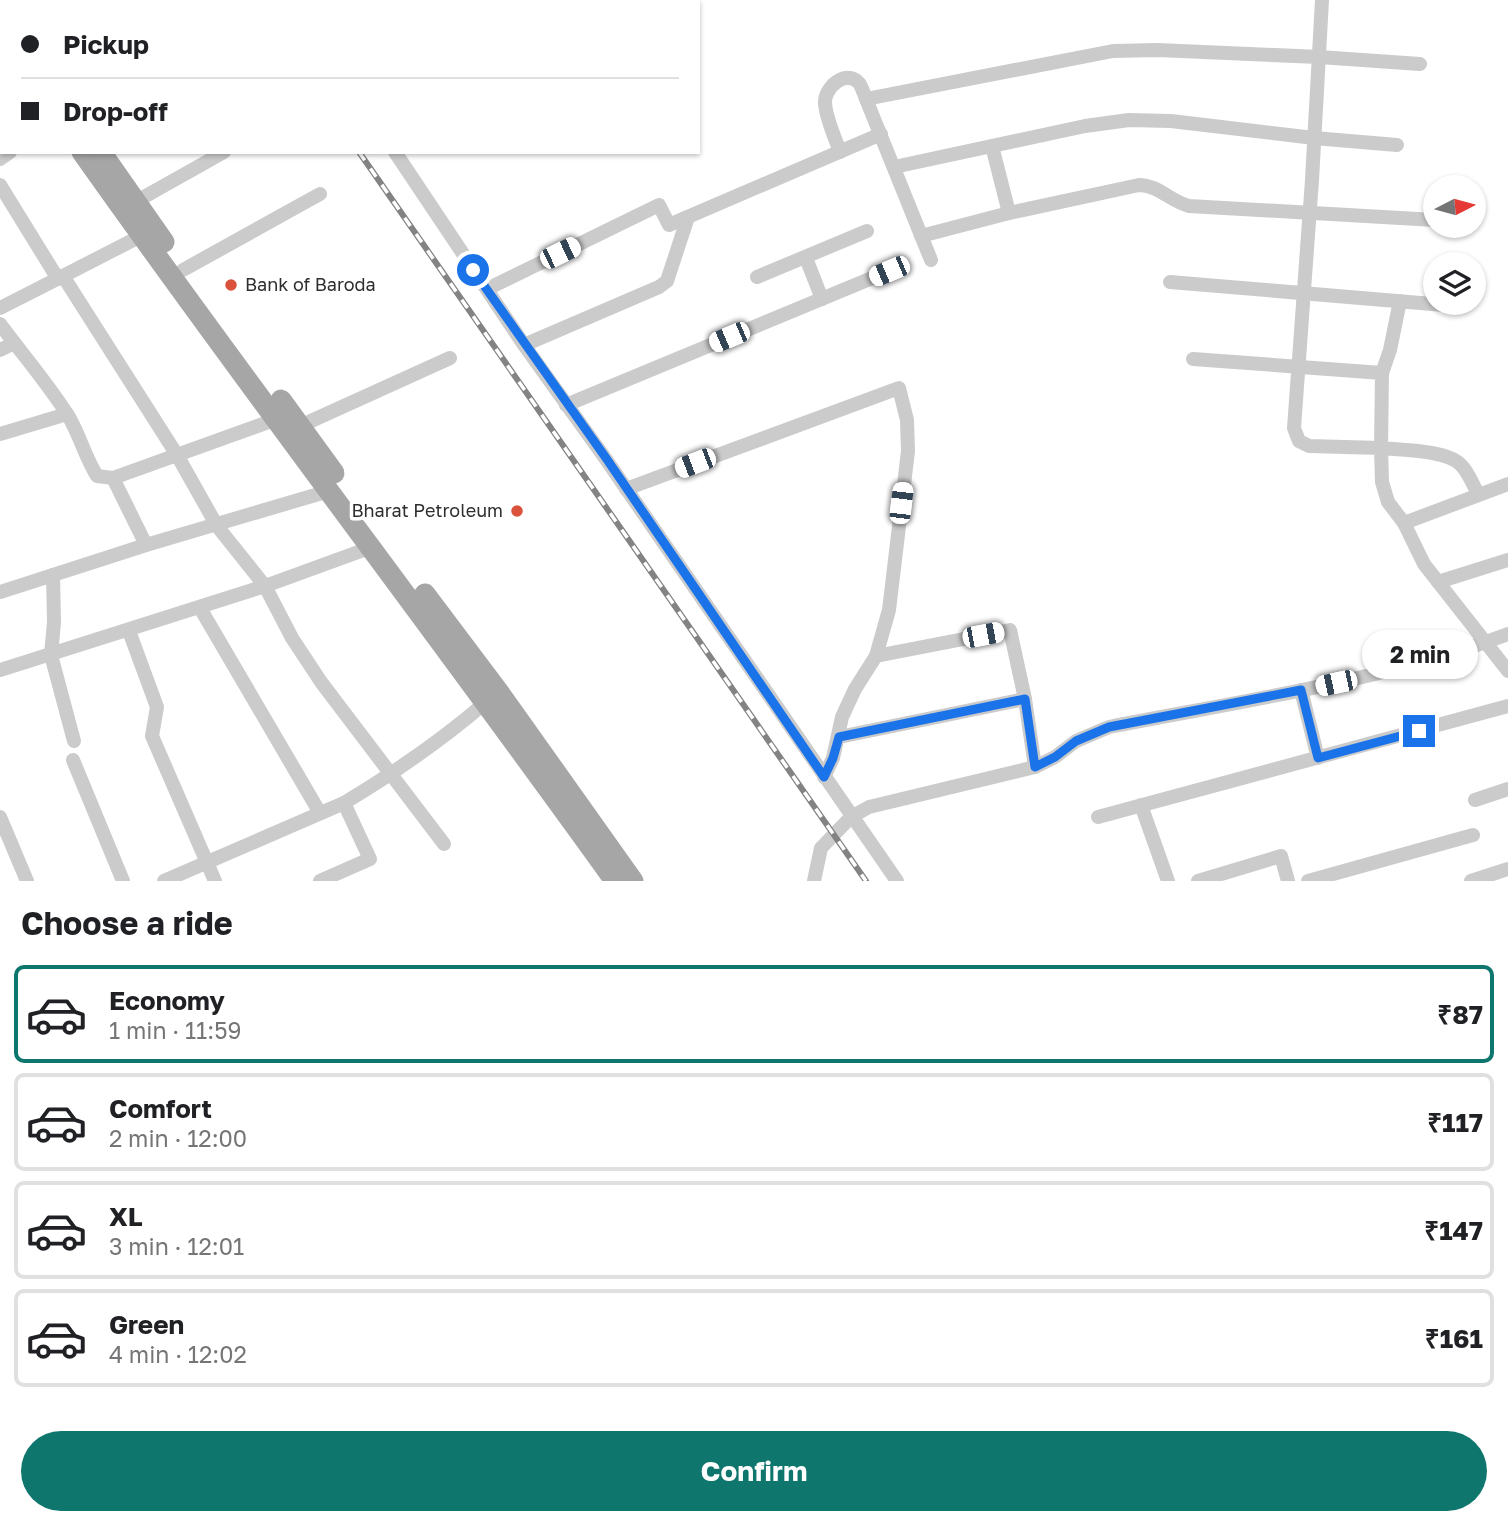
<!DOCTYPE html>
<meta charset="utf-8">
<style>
:root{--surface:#fff;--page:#f6f6f6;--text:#202124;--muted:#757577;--line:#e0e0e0;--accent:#0f766e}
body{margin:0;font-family:"Golos Text",sans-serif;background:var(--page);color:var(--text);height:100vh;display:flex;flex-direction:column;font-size:26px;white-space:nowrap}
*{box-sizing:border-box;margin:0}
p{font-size:23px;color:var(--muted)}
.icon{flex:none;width:38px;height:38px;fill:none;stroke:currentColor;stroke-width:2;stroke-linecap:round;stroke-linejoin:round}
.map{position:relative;height:881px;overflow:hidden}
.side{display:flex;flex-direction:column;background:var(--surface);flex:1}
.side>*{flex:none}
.guide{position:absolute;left:0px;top:0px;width:700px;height:154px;box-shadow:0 2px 5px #0004;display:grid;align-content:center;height:154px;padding:0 21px;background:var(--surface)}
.needle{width:46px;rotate:84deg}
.fabs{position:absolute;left:1423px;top:175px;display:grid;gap:14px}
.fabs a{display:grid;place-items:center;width:63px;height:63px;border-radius:50%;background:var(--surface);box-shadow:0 2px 5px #0004;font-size:35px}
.end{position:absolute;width:32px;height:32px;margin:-16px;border:9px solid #1a73e8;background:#fff;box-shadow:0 0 0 4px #fff}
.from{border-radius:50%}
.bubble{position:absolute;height:49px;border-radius:24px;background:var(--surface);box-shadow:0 2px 5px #0004;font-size:23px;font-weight:700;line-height:49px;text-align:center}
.car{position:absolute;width:21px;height:42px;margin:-21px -10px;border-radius:9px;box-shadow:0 0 5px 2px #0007;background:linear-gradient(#fff 24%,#345 0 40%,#fff 0 76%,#345 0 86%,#fff 0)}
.guide b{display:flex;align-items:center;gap:24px;height:66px;font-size:26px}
.guide b+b{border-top:2px solid var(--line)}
.guide i{width:18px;height:18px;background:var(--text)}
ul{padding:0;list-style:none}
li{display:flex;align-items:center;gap:21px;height:98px;margin:0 14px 10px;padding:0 7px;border:4px solid var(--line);border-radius:10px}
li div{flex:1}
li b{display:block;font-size:26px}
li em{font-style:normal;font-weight:700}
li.on{border-color:var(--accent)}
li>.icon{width:63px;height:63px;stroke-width:1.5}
h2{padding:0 21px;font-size:32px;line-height:84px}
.cta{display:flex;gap:14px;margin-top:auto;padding:14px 21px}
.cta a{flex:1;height:80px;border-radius:42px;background:var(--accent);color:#fff;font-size:28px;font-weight:700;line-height:80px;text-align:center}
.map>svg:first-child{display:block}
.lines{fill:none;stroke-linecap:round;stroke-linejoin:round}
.minor{stroke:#cbcbcb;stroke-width:14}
.primary{stroke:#a6a6a6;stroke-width:21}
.rail-casing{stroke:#838383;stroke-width:6}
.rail{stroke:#fff;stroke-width:3.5;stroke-dasharray:10;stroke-linecap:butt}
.route{stroke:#1a73e8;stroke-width:9}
.poi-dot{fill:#da523b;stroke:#fff;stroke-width:2.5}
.labels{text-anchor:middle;stroke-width:7;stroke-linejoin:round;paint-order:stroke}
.poi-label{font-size:18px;fill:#2e2e2e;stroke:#fff;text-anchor:start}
</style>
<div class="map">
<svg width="1508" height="881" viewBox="0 0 1508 881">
<rect width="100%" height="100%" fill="#fff"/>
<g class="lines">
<!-- minor -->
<g class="minor">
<path d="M 291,0 L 292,2"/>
<path d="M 1322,0 L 1312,180 L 1294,428 L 1299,441 L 1309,446 L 1381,448 L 1382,482 L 1388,502 L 1404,523 L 1424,564 L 1508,671"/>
<path d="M 369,2 L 369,0"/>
<path d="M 866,99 L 1113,51 L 1158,50 L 1319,57 L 1420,64"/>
<path d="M 992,146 L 1009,213"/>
<path d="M 395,152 L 524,345 L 605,458 L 897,881"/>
<path d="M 840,152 C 835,137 826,119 825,103 C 824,88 846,68 859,83 C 862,87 864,94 866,99 L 931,260"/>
<path d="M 0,159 L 10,152"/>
<path d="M 894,167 L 1085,126 L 1129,120 L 1171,121 L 1314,138 L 1397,145"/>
<path d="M 0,185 L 58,279"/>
<path d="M 135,202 L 224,152"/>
<path d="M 921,236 L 1009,213 L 1139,185 C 1158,185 1170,201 1189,206 L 1435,220"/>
<path d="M 806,258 L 822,299"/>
<path d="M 183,270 L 320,194"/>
<path d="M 757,277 L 867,231"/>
<path d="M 1170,282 L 1444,305"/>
<path d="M 487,289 L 659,205 L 669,225 L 881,134"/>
<path d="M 0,308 L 63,276"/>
<path d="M 0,324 C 23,355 49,385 69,417 C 80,436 85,457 97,476 L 113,478 L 277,419"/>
<path d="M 524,345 L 659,287 L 667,281 L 688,217"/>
<path d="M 0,350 L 14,343"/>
<path d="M 1193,359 L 1382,373 L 1381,448 C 1402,450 1447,450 1461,465 C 1469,473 1473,485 1478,494"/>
<path d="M 1382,373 L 1390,350 L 1400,301"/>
<path d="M 566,405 L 889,271"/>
<path d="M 300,426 L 450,358"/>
<path d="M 0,434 L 67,414"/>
<path d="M 113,478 L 146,545"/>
<path d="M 626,489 L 899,388 L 907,420 L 908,451 L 889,610 L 876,656 L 855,689 L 842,717 L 833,758 L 824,777"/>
<path d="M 1404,523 L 1508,484"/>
<path d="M 372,547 L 265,586 L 292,638 L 321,682 L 444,844"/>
<path d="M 53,575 L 54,622 L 51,655 L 74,741"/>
<path d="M 1438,582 L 1508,560"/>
<path d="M 0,592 L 146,545 L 329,491"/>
<path d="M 200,608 L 320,813"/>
<path d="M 129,631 L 157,707 L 152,736 L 215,881"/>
<path d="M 876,656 L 1010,630 L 1025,699 L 1035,767"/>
<path d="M 0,670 L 265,586 L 217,526 L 177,455 L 63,276 L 141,236"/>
<path d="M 1301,690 L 1318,758"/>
<path d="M 839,737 L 1025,699"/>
<path d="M 73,760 L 123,881"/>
<path d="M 1475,800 L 1508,789"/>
<path d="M 1141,805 L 1168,881"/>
<path d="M 0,817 L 27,881"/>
<path d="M 1098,817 L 1508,706"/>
<path d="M 164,881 L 344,803"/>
<path d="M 320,881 L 370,859 L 344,803 C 394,773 442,740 486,702"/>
<path d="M 814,881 L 821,848 L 851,817 L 869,807 L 1035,767 L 1055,757 L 1076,741 L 1109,727 C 1241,701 1382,681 1508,634"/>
<path d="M 1198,881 L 1281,856 L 1288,881"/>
<path d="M 1308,881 L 1473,835"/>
<path d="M 1471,881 L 1508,869"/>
</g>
<!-- primary -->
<g class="primary">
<path d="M 0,5 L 2,8"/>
<path d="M 0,34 L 2,36"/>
<path d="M 82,152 C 256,398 440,637 615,881"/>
<path d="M 101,152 L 164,242"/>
<path d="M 281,400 L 334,473"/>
<path d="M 425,594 L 498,691 L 633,881"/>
</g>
<defs>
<g id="rail">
<path d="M 254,0 L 255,2"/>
<path d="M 359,152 L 866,881"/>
</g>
</defs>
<!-- rail casing -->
<use href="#rail" class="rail-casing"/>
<!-- rail -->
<use href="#rail" class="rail"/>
</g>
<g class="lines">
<!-- route -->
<path class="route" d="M 473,270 L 606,458 L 824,777 L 833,758 L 839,737 L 1025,699 L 1035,767 L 1055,757 L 1076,741 L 1109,727 L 1301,690 L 1318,758 L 1419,731"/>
</g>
<!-- markers -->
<g class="poi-dot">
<circle cx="231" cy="285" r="7"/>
<circle cx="517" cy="511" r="7"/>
</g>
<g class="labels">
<!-- poi labels -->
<g class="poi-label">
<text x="245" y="291">Bank of Baroda</text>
<text x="503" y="517" text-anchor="end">Bharat Petroleum</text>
</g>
</g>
</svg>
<div class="fabs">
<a><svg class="needle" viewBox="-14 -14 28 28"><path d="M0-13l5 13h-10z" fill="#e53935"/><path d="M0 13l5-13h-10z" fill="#757577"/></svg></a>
<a><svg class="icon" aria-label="layers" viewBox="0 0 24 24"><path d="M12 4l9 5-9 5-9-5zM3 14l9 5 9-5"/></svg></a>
</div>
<i class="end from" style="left:473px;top:270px"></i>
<i class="end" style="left:1419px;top:731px"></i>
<div class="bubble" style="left:1362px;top:630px;width:116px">2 min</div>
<i class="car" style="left:560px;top:253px;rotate:64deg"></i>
<i class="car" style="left:889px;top:271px;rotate:247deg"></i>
<i class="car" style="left:729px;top:337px;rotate:247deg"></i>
<i class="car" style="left:695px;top:463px;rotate:249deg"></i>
<i class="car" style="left:901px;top:503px;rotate:7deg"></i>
<i class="car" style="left:983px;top:635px;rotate:79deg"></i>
<i class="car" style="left:1336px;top:683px;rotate:258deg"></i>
<div class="guide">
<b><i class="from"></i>Pickup</b>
<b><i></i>Drop-off</b>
</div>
</div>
<section class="side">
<h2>Choose a ride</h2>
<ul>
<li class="on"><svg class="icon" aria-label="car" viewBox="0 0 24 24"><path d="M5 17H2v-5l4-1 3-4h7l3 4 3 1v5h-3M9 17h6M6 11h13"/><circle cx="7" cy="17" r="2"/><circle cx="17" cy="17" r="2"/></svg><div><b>Economy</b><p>1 min · 11:59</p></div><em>₹87</em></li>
<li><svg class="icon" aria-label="car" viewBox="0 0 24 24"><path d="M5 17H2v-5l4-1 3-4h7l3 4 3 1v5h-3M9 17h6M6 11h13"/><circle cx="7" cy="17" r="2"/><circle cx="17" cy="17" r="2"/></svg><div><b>Comfort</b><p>2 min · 12:00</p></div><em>₹117</em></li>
<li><svg class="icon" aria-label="car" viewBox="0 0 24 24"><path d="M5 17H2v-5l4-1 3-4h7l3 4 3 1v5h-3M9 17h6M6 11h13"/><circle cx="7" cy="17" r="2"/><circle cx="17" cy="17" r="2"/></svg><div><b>XL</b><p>3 min · 12:01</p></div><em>₹147</em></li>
<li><svg class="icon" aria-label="car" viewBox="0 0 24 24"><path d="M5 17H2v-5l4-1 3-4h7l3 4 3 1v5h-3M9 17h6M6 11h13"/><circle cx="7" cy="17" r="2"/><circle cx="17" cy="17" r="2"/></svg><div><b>Green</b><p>4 min · 12:02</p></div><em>₹161</em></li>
</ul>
<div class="cta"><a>Confirm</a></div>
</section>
